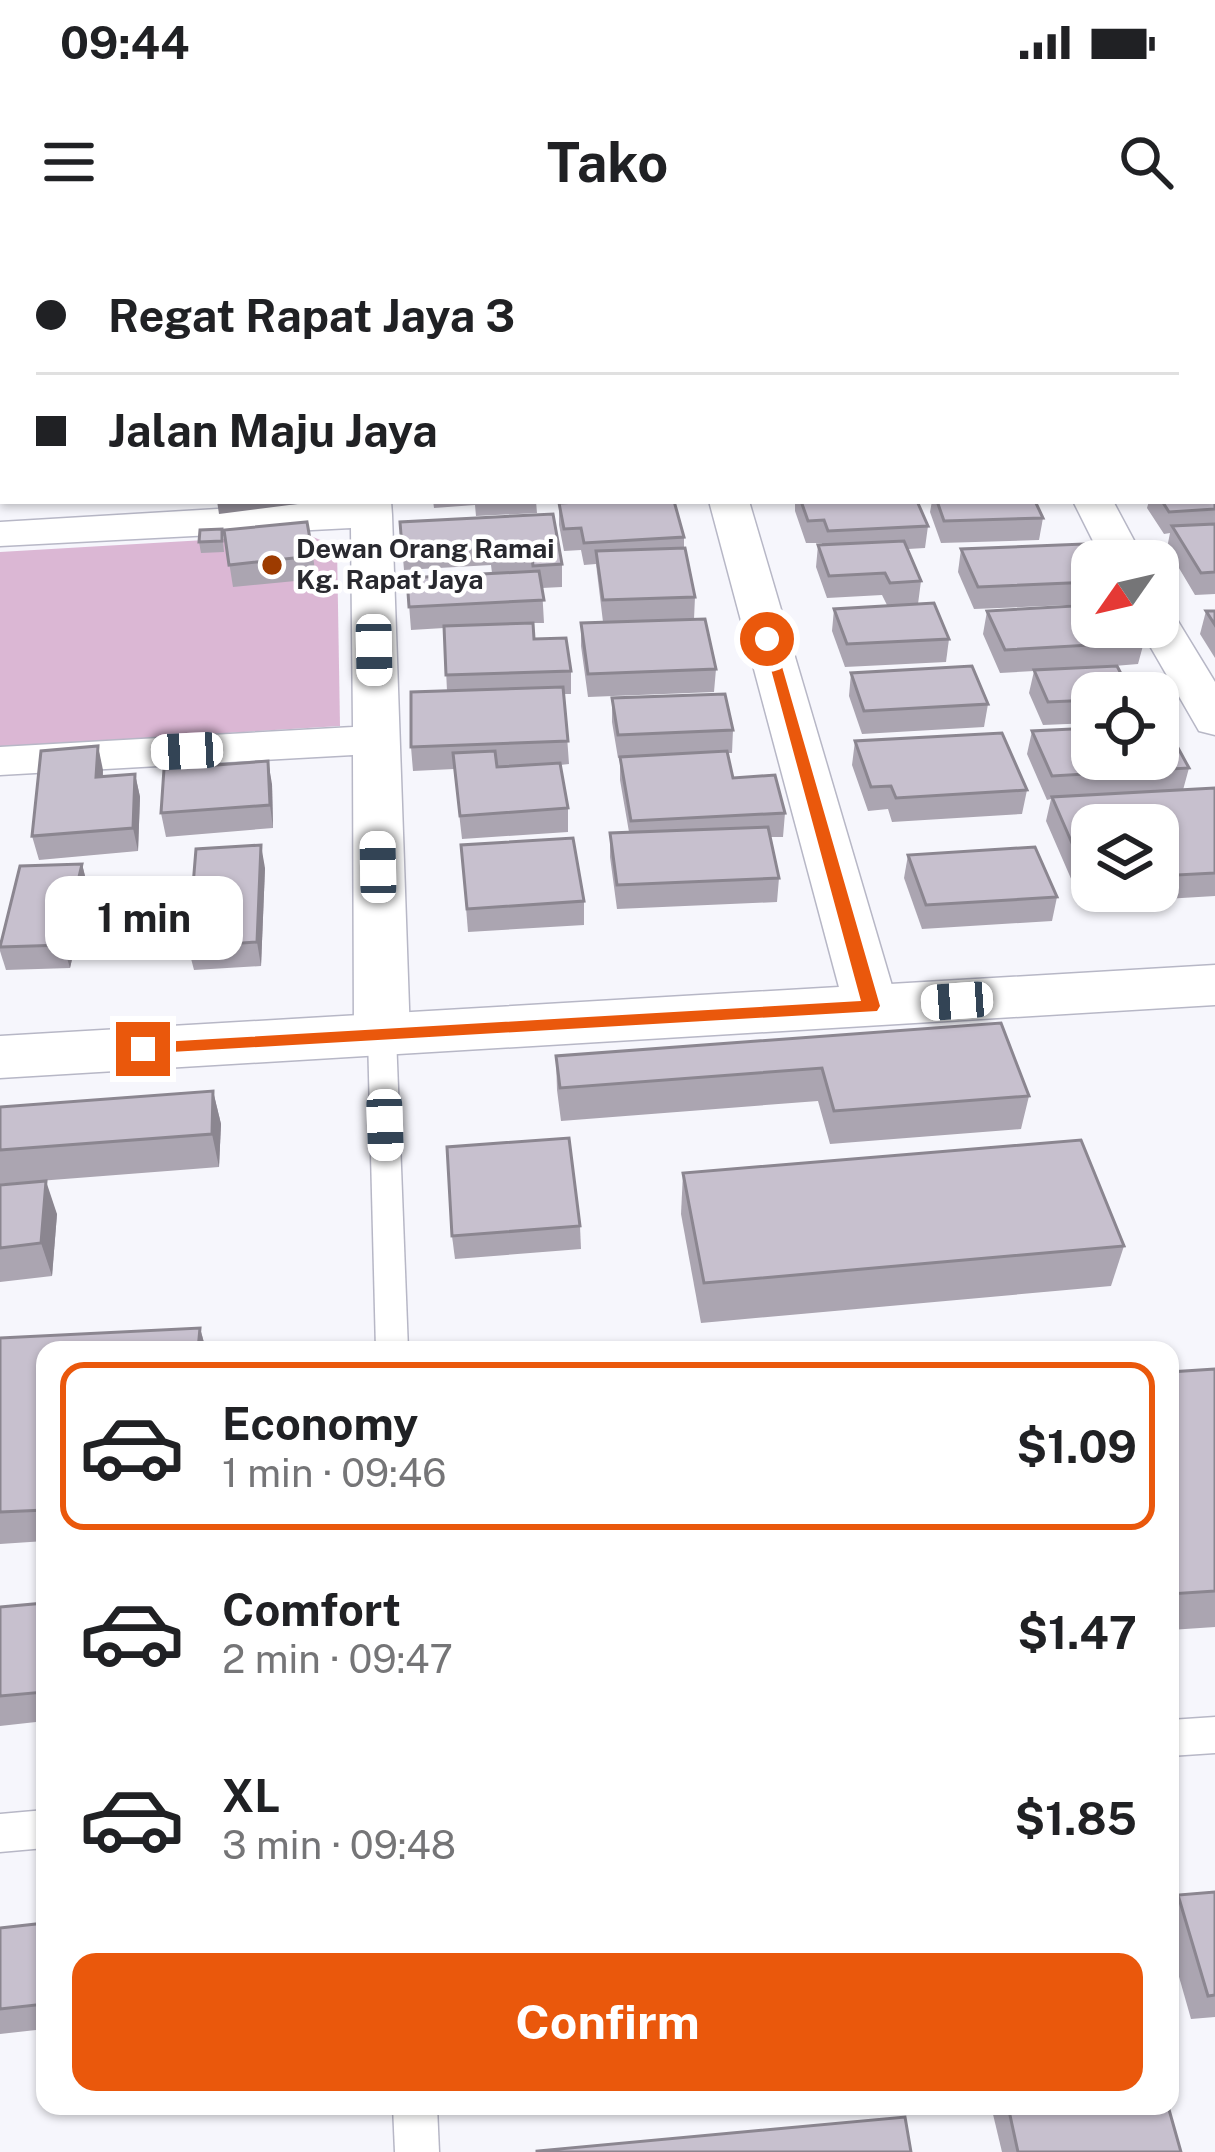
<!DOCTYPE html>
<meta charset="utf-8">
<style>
:root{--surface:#fff;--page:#f2f2f2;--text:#202124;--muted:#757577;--line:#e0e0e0;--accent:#ea580c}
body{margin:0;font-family:"Public Sans",sans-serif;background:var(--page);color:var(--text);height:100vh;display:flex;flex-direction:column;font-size:45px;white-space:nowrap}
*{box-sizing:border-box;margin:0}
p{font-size:39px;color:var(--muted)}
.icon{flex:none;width:66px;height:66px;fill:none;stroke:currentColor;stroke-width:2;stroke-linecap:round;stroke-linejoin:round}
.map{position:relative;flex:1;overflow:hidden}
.panel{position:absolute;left:36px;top:1101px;width:1143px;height:774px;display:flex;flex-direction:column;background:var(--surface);border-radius:24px;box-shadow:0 3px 9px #0004}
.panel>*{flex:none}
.hud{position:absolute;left:0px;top:0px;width:1215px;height:264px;box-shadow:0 3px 9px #0004;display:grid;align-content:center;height:264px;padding:0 36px;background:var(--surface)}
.needle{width:78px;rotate:236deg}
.tools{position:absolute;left:1071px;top:300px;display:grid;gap:24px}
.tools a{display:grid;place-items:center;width:108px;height:108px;border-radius:24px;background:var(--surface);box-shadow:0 3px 9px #0004;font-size:60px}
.end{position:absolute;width:54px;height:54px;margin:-27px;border:15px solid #ea580c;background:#fff;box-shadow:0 0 0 6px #fff}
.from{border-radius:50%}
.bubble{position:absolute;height:84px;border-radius:24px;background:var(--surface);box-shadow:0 3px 9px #0004;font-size:39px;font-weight:700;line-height:84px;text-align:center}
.car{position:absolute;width:36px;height:72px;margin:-36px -18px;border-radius:15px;box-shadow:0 0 9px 3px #0007;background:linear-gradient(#fff 24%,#345 0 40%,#fff 0 76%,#345 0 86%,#fff 0)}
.hud b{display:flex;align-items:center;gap:42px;height:114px;font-size:45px}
.hud b+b{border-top:3px solid var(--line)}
.hud i{width:30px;height:30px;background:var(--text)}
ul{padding:21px 0 0;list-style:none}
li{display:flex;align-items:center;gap:36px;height:168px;margin:0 24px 18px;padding:0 12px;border:6px solid transparent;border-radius:24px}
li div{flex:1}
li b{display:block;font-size:45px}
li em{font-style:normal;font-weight:700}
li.on{border-color:var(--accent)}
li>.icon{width:108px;height:108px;stroke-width:1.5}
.primary-button{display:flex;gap:24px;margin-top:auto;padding:24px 36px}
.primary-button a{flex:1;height:138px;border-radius:24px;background:var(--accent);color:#fff;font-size:48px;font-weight:700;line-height:138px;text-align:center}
.status{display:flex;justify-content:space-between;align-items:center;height:84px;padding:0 60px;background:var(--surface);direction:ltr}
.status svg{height:33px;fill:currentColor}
header{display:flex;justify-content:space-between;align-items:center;height:156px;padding:0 36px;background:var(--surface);font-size:54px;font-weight:700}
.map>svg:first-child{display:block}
.green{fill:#dbb7d4}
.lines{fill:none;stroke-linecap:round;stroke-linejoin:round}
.service-casing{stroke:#b7b7c6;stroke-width:3}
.minor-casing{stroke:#b7b7c6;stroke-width:3}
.tertiary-casing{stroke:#b7b7c6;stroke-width:3}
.service{fill:#fff;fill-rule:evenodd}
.minor{fill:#fff;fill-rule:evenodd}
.tertiary{fill:#fff;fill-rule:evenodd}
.wall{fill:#aba5b1;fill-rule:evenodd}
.shaded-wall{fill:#8b8690}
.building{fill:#c7c0ce;stroke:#8b8690;stroke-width:3}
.route{fill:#ea580c}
.poi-dot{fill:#9d3b00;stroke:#fff;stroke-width:4.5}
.labels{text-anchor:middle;stroke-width:9;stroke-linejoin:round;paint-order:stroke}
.far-poi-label{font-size:27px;font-weight:bold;fill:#29292f;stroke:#fff;text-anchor:start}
</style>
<div class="status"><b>09:44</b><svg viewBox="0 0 49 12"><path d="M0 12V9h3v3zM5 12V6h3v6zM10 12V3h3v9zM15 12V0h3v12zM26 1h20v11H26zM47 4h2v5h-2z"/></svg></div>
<header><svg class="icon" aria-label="menu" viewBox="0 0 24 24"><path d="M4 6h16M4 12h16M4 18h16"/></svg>Tako<svg class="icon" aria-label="search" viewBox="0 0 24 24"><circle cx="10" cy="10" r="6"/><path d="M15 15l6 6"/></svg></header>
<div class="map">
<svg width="1215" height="1912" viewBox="0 0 1215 1912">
<rect width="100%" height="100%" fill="#f6f6fc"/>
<!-- green -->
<path class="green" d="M 306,294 L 337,307 L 340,486 L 0,507 L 0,312 Z"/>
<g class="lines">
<defs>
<g id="service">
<path d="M 382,787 L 396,796 L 408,1110 L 376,1110 L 368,796 Z"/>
<path d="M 1215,1477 L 1215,1513 L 1170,1516 L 1170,1480 Z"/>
<path d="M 45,1570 L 45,1608 L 0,1612 L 0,1574 Z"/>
<path d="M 393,1866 L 437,1866 L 439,1912 L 395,1912 Z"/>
</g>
<g id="minor">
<path d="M 268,0 L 300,0 L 267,3 Z"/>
<rect x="1212" y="3" width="3" height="20"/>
<rect x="0" y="55" width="3" height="20"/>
<path d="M 351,261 L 391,261 L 392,275 L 410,796 L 402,809 L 382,815 L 362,809 L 354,796 L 353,515 L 0,535 L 0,507 L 353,487 L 351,288 L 0,306 L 0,282 Z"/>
<path d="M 709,261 L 749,261 L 898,766 L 890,779 L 871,784 L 852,779 L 844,766 Z"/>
<path d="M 1073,261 L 1113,261 L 1145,321 L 1103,321 Z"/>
<path d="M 1158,369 L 1173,373 L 1215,442 L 1215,495 L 1199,491 L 1139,387 L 1158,387 Z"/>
</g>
<g id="tertiary">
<rect x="1212" y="48" width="3" height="22"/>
<path d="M 3,98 L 3,122 L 0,123 L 0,99 Z"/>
<path d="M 1215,725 L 1215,765 L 0,838 L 0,796 Z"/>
</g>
</defs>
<!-- service casing -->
<use href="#service" class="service-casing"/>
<!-- minor casing -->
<use href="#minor" class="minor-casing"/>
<!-- tertiary casing -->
<use href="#tertiary" class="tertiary-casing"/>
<!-- service -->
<use href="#service" class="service"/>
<!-- minor -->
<use href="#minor" class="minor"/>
<!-- tertiary -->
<use href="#tertiary" class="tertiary"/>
</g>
<!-- wall -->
<g class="wall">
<path d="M 0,0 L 227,0 L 227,3 L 3,3 L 3,52 L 0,52 Z"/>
<path d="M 732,0 L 1215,0 L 1215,5 L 1212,5 L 1212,3 L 733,3 Z"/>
<path d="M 1212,120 L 1215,120 L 1215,154 L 1212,152 Z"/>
<rect x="1212" y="172" width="3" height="56"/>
<path d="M 1215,243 L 1215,354 L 1195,355 L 1167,308 L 1170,293 L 1164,294 L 1147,268 L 1149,261 L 1212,261 Z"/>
<path d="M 28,261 L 78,261 L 28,264 Z"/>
<path d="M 433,261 L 536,261 L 537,273 L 476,276 L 475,265 L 434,268 Z"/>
<path d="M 795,261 L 917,261 L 928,286 L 925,308 L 908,309 L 921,341 L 918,364 L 887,365 L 882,355 L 827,358 L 816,327 L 818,305 L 822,305 L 822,303 L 806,303 L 795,271 Z"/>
<path d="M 932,261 L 1035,261 L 1043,278 L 1039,300 L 941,303 L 930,272 Z"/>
<path d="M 559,263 L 684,297 L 684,308 L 695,357 L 694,379 L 716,429 L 714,452 L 588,457 L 581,406 L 581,383 L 603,382 L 596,324 L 584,325 L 581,310 L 564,311 L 559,285 Z"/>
<path d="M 553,274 L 562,324 L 562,347 L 542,348 L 544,383 L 533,383 L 534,399 L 571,431 L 571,454 L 564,454 L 569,524 L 560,525 L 568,568 L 568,592 L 462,599 L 454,529 L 413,531 L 411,507 L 447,451 L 444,388 L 411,390 L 407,338 L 492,333 L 491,325 L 404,330 L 400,282 Z"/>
<path d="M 222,289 L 224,312 L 201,313 L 199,302 Z"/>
<path d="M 224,290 L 313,316 L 316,339 L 233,347 Z"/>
<path d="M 961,309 L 1092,321 L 1092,364 L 974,369 L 958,332 Z"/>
<path d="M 834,369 L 949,399 L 946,422 L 845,427 L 832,391 Z"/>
<path d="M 987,371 L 1144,402 L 1138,424 L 1102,427 L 1092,453 L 1092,483 L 1043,485 L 1029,453 L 1034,431 L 1000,433 L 983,394 Z"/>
<path d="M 1206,371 L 1215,371 L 1215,418 L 1200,394 Z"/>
<path d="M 851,433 L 988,464 L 984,487 L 862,494 L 849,456 Z"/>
<path d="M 612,458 L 733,490 L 732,513 L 728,513 L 733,538 L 785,573 L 783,597 L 770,597 L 779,638 L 777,662 L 617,669 L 610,617 L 610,593 L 629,592 L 620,540 L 620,518 L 618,518 L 612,482 Z"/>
<path d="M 1032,491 L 1189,528 L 1183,550 L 1215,548 L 1215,656 L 1082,664 L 1046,581 L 1051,559 L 1047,560 L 1027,514 ZM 1092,585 L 1158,585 L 1158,651 L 1092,651 Z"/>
<path d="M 855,501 L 1027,550 L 1022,574 L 892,582 L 888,569 L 868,571 L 852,525 Z"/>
<path d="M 98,506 L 103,536 L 135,534 L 140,557 L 138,611 L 39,620 L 32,596 Z"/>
<path d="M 272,544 L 273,588 L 166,597 L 161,573 Z"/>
<path d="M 461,605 L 584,661 L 584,685 L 468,692 Z"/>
<path d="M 908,615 L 1057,657 L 1052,681 L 922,689 L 904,638 Z"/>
<path d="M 82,624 L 88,648 L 70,728 L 6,730 L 0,711 L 0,701 Z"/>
<path d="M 265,628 L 261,726 L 194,730 L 188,707 Z"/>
<path d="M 1001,783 L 1029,856 L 1021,889 L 830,904 L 818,861 L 561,881 L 557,850 L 556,816 Z"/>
<path d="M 213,851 L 221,884 L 219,927 L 0,944 L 0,867 Z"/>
<path d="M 683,933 L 1124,1006 L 1111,1046 L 701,1083 L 681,974 Z"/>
<path d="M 0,945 L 57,974 L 52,1036 L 0,1042 Z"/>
<path d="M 580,986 L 581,1009 L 455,1019 L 452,996 Z"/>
<path d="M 200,1088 L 206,1110 L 45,1110 L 45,1301 L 0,1304 L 0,1098 Z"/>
<path d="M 1215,1129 L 1215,1387 L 1170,1390 L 1170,1132 Z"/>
<path d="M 45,1363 L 45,1481 L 0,1486 L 0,1367 Z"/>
<path d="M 1215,1652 L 1215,1777 L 1191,1779 L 1170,1705 L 1170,1668 L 1178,1655 Z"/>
<path d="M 45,1683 L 45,1789 L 0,1794 L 0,1688 Z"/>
<path d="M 991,1866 L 1168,1866 L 1181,1912 L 1002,1912 Z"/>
</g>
<!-- shaded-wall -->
<g class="shaded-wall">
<path d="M 3,159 L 3,194 L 0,182 Z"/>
<path d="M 217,261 L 321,261 L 219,274 Z"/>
<path d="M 98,506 L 103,530 L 102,560 L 96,537 Z"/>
<path d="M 268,521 L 272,544 L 273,588 L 270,565 Z"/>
<path d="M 135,534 L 140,557 L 138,611 L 133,588 Z"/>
<path d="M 261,605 L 265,628 L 261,726 L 257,702 Z"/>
<path d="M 82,624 L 88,648 L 70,728 L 63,705 Z"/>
<path d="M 213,851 L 221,884 L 219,927 L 212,894 Z"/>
<path d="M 46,941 L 57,974 L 52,1036 L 41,1003 Z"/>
<path d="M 200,1088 L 206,1110 L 198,1110 Z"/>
</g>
<!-- building -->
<g class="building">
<path d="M 46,0 L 225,0 L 225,3 L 3,3 L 3,31 L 0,31 L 0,2 Z"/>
<path d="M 339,0 L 719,0 L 720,1 L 687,3 L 340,3 Z"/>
<path d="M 741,0 L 851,0 L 778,3 L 742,3 Z"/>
<path d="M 0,134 L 3,134 L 3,159 L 0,172 Z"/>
<rect x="1212" y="172" width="3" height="35"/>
<path d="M 1212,243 L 1215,243 L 1215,269 L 1169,272 L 1162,261 L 1212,261 Z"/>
<path d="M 598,261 L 674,261 L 684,297 L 584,303 L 581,288 L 564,289 L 559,263 Z"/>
<path d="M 801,261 L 917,261 L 928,286 L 828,291 L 824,280 L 808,281 Z"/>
<path d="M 937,261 L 1035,261 L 1043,278 L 944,281 Z"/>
<path d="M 553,274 L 562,324 L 533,326 L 531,310 L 491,312 L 490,303 L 402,307 L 400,282 Z"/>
<path d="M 307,282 L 313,316 L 229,325 L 224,290 Z"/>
<path d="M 1215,284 L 1215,332 L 1201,333 L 1172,286 Z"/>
<path d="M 222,289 L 222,301 L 199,302 L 200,290 Z"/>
<path d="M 904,301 L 921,341 L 890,343 L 885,333 L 829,336 L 818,305 Z"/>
<path d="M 1084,304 L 1093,321 L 1092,342 L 978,347 L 961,309 Z"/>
<path d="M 685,308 L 695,357 L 603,360 L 596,311 Z"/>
<path d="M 539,331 L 544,360 L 409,367 L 407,338 Z"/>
<path d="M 934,363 L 949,399 L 847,404 L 834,369 Z"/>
<path d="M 1092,365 L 1092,387 L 1135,387 L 1144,402 L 1005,410 L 987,371 Z"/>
<path d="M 1206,371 L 1215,371 L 1215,385 Z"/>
<path d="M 705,379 L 716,429 L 588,434 L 581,383 Z"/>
<path d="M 533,383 L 534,399 L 566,398 L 571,431 L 446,435 L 444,386 Z"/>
<path d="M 972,426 L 988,464 L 864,471 L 851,433 Z"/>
<path d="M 1117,426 L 1131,453 L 1092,453 L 1092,460 L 1048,462 L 1034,430 Z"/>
<path d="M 563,447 L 568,501 L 411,507 L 411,452 Z"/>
<path d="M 725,454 L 733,490 L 618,495 L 612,458 Z"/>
<path d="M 1158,484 L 1165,484 L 1189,528 L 1052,536 L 1032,491 L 1092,488 L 1092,519 L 1158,519 Z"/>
<path d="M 1002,493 L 1027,550 L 896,558 L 891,546 L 871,547 L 855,501 Z"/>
<path d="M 98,506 L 96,537 L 135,534 L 133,588 L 32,596 L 41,511 Z"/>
<path d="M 495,511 L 497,527 L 560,523 L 568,568 L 460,576 L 453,513 Z"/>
<path d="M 727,511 L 733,538 L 775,535 L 785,573 L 631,581 L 620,517 Z"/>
<path d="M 268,521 L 270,565 L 161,573 L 164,529 Z"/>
<path d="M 1215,548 L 1215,633 L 1158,636 L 1158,585 L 1092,585 L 1092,640 L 1088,640 L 1052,557 Z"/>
<path d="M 768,587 L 779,638 L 617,645 L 610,593 Z"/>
<path d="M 573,598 L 584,661 L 467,669 L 461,605 Z"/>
<path d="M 261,605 L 257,702 L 188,707 L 196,609 Z"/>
<path d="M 1035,607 L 1057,657 L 926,665 L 908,615 Z"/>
<path d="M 82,624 L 63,705 L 0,707 L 20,626 Z"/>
<path d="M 1001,783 L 1029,856 L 834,871 L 822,828 L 560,848 L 556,816 Z"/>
<path d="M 213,851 L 212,894 L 0,910 L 0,867 Z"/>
<path d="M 569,898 L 580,986 L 452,996 L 447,907 Z"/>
<path d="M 1081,900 L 1124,1006 L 704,1043 L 683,933 Z"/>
<path d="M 46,941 L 41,1003 L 0,1008 L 0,945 Z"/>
<path d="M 200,1088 L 198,1110 L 45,1110 L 45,1270 L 0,1272 L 0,1098 Z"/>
<path d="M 1215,1129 L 1215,1351 L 1170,1354 L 1170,1132 Z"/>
<path d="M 45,1363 L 45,1452 L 0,1456 L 0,1367 Z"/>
<path d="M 1215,1652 L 1215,1755 L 1208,1756 L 1178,1655 Z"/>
<path d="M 45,1683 L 45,1764 L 0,1769 L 0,1688 Z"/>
<path d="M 1008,1866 L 1168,1866 L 1181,1912 L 1018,1912 Z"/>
<path d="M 905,1877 L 911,1912 L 537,1912 L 537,1911 Z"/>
</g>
<!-- route -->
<path class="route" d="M 762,396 L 774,399 L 880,766 L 877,771 L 137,814 L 134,809 L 143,803 L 861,761 Z"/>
<!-- markers -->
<circle class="poi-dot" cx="272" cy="325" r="12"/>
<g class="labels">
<!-- far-poi labels -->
<g class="far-poi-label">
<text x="296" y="318">Dewan Orang Ramai<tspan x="296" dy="31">Kg. Rapat Jaya</tspan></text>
</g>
</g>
</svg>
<div class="tools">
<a><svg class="needle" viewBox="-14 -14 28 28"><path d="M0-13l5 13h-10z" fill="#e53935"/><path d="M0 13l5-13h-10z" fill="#757577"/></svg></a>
<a><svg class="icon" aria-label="locate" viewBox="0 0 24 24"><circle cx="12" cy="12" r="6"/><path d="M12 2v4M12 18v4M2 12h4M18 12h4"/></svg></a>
<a><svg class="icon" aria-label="layers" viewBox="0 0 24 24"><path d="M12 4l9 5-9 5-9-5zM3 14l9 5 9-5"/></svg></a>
</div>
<i class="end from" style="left:767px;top:399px"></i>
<i class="end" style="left:143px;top:809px"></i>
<div class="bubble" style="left:45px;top:636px;width:198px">1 min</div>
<i class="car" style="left:374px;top:410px;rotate:179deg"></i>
<i class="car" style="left:187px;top:511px;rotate:267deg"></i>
<i class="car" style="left:378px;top:627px;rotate:359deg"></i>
<i class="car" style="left:957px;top:761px;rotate:266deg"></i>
<i class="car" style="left:385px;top:885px;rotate:178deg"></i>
<div class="hud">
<b><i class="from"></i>Regat Rapat Jaya 3</b>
<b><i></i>Jalan Maju Jaya</b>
</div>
<section class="panel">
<ul>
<li class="on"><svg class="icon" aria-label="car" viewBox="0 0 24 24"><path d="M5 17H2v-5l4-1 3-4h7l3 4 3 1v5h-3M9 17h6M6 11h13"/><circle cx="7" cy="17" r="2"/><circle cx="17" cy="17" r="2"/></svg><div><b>Economy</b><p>1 min · 09:46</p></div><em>$1.09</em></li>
<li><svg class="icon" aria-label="car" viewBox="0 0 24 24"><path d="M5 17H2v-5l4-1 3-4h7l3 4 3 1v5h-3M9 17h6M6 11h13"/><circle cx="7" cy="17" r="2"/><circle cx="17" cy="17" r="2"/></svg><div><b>Comfort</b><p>2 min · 09:47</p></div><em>$1.47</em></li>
<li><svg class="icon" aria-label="car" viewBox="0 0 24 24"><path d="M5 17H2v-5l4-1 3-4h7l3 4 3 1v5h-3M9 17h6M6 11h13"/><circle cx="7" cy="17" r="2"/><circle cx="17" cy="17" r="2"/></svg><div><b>XL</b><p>3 min · 09:48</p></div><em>$1.85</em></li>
</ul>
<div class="primary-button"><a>Confirm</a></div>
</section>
</div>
